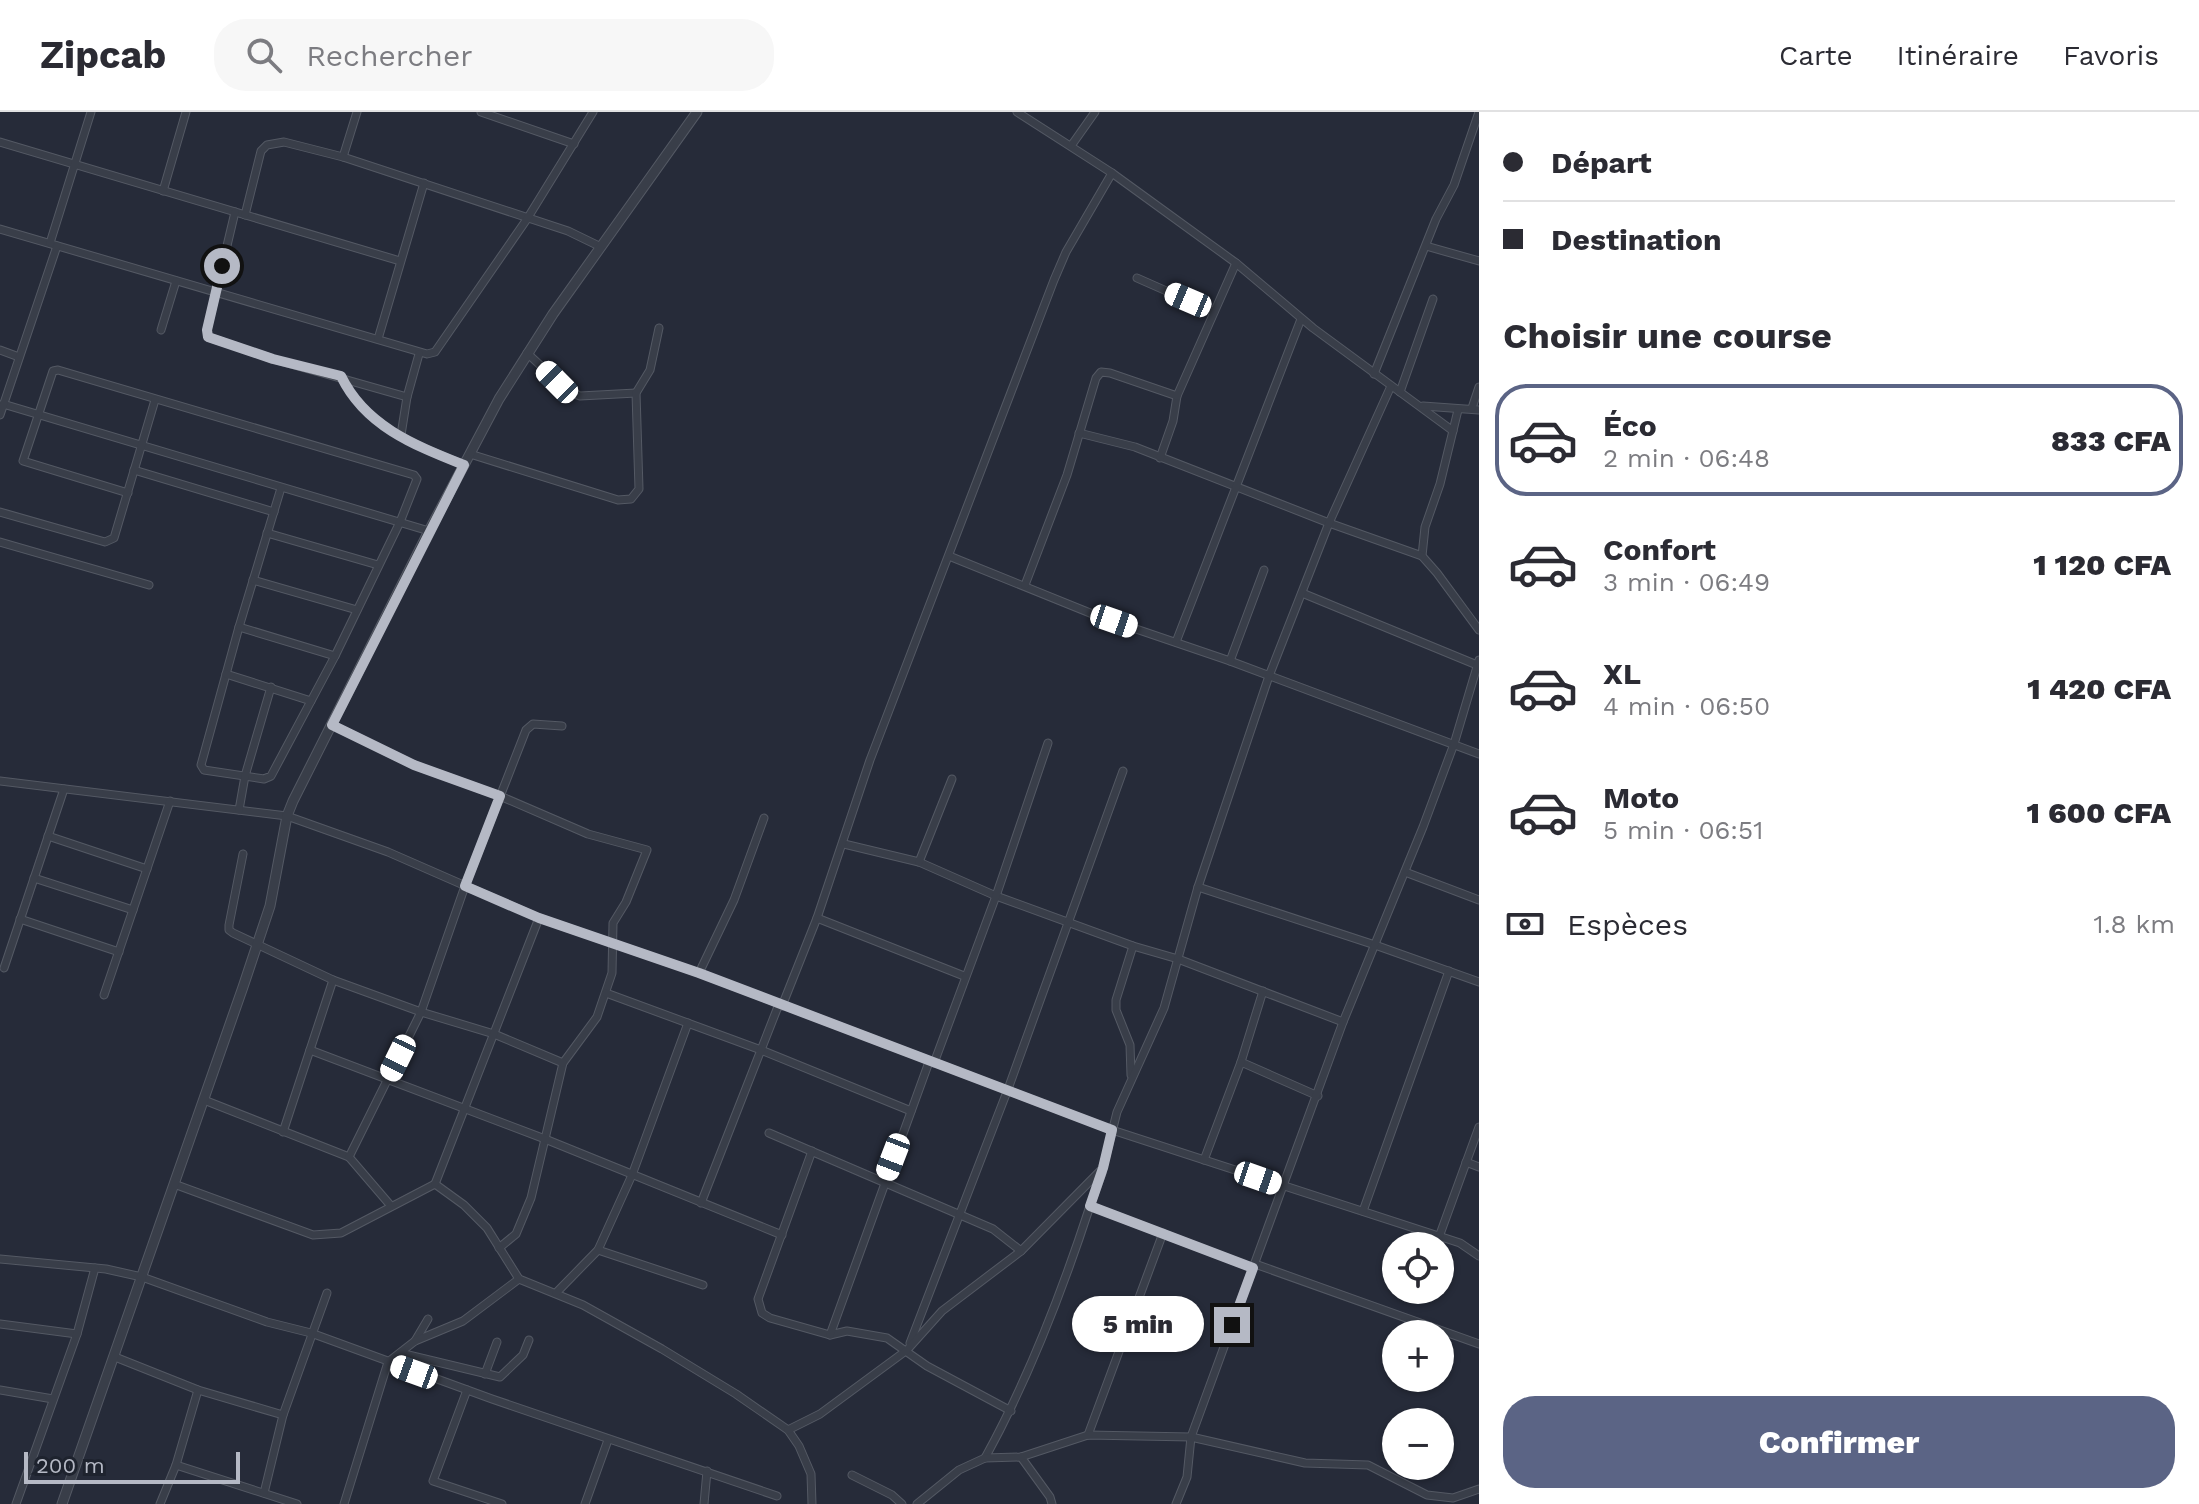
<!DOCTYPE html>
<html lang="fr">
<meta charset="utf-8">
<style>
:root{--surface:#fff;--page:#f7f7f7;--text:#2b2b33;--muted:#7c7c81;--line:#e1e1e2;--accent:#5b6485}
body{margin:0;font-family:"Work Sans",sans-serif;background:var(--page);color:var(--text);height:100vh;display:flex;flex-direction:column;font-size:30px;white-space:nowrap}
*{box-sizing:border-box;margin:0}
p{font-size:26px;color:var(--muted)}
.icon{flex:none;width:44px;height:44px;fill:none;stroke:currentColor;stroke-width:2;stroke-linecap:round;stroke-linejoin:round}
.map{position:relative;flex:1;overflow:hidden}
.sheet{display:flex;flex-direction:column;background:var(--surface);width:720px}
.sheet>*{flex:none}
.banner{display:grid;align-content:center;height:176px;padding:0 24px;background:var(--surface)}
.fabs{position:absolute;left:1382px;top:1120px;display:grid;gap:16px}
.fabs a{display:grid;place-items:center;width:72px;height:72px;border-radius:50%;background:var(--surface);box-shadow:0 2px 6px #0004;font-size:40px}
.scale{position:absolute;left:24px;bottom:20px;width:216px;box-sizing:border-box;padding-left:8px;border:4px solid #b5b9c5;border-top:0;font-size:22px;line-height:28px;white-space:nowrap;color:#b5b9c5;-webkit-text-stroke:6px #1e232e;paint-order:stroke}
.end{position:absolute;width:36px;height:36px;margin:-18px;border:10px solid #b5b9c5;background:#111;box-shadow:0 0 0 4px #111}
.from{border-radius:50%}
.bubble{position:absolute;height:56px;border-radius:28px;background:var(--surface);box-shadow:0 2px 6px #0004;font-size:26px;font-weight:800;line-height:56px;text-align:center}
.car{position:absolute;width:24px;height:48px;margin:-24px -12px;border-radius:10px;box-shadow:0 0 6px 2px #0007;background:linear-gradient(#fff 24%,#345 0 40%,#fff 0 76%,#345 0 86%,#fff 0)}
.banner b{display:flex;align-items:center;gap:28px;height:76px;font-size:30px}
.banner b+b{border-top:2px solid var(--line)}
.banner i{width:20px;height:20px;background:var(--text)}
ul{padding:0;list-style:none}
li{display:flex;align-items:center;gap:24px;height:112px;margin:0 16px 12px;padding:0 8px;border:4px solid transparent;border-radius:32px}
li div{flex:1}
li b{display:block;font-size:30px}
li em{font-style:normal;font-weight:800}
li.current{border-color:var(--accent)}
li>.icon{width:72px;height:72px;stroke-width:1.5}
h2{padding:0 24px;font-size:36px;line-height:96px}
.pay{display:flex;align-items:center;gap:20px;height:88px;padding:0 24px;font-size:30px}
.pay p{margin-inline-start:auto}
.primary-button{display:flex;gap:16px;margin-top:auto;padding:16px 24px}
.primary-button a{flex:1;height:92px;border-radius:32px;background:var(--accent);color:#fff;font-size:32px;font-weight:800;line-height:92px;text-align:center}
header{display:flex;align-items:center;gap:48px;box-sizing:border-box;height:112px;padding:0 40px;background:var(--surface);border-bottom:2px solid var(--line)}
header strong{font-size:38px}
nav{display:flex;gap:44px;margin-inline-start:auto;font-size:28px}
.search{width:560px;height:72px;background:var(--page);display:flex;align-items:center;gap:20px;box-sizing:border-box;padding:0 28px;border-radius:32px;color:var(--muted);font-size:30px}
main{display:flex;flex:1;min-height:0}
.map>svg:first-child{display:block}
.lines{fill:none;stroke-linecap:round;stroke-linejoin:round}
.minor-casing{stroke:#545964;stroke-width:9}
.tertiary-casing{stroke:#545964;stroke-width:11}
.minor{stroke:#393e49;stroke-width:7}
.tertiary{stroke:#393e49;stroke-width:9}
.route{stroke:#b5b9c5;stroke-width:10}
</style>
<header>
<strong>Zipcab</strong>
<div class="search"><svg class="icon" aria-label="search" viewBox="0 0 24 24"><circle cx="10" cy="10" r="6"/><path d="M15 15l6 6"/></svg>Rechercher</div>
<nav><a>Carte</a><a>Itinéraire</a><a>Favoris</a></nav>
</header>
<main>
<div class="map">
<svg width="1479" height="1392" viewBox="0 0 1479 1392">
<rect width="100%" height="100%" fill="#262b39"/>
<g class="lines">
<defs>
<g id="minor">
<path d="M 481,0 L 574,32"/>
<path d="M 1017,0 L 1112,61 L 1236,151 L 1313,216 L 1453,319"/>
<path d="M 0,30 L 400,149"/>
<path d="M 1071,34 L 1095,0"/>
<path d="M 343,45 L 357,0"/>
<path d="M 163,79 L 186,0"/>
<path d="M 235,100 L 207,218 L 208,225 L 273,247 L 407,285"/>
<path d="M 245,103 L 261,39 L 267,33 L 284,30 L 343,45 L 568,119 L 601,135"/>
<path d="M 0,117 L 427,242 L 435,240 L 527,107 L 593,0"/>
<path d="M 50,131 L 91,0"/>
<path d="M 1426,134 L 1479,149"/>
<path d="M 1137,166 L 1214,200"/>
<path d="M 161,218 L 176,169"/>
<path d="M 378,227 L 424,71"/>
<path d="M 0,238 L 19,245"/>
<path d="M 527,241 L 569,280 L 580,284 L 636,281"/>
<path d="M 1374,262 L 1436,107 L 1454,73 L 1479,0"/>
<path d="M 341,264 C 365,314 415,333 464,353"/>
<path d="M 1400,280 L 1433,187"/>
<path d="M 3,292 L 429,419"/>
<path d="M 1423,294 L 1479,298"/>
<path d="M 1472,296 L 1479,275"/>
<path d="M 1458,298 L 1440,372 L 1425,415 L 1422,444 L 1437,461 L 1479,518"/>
<path d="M 0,303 L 57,134"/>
<path d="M 1079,321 L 1135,335 L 1329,411 L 1422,444"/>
<path d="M 401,323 L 407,285 L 419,242"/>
<path d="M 470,342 L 618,388 L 631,387 L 639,377 L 636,281 L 650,258 L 659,216"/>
<path d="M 1160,346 L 1173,309 L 1177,284"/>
<path d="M 134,358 L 274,400"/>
<path d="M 128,381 L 23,349 L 53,259 L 58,258 L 414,363 L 417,367 L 400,410 L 335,544 L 271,664 L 264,667 L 204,658 L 201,653 L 239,515 L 281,376"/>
<path d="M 0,400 L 105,430 L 114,426 L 155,288"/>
<path d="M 267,421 L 378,453"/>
<path d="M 0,430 L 149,473"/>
<path d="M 949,444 L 1095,503 L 1230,549 L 1479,642"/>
<path d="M 253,468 L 357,498"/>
<path d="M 1025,473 L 1067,363 L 1096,266 L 1101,260 L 1110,261 L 1177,284 L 1236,151"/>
<path d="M 1302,481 L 1477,553"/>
<path d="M 239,515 L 335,544"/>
<path d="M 1176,530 L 1301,207"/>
<path d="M 1230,549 L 1264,458"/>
<path d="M 226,562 L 311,589"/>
<path d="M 332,613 L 414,653 L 500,684 L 588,722 L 647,738 L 626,790 L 613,811 L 612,861 L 597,905 L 563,951 L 531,1086 L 516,1122 L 499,1136"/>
<path d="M 0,669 L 287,704 L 388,740 L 539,806 L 699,861 L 1112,1018 L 1460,1131 L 1479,1144"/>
<path d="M 239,698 L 245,664 L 271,575"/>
<path d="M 48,724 L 147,757"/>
<path d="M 844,732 L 919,750 L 996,784 L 1133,834 L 1178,847 L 1343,910"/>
<path d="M 243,742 L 229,813 L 229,818 L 233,821 L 333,868 L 421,900 L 494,922 L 563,951"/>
<path d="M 919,750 L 952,667"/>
<path d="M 1405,760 L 1479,788"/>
<path d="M 34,766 L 133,798"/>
<path d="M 1198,775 L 1375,833 L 1479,870"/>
<path d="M 817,806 L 964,864"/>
<path d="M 20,807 L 119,840"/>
<path d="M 4,856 L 64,677"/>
<path d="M 699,861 L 734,788 L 764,706"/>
<path d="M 1263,879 L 1241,950 L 1318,984"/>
<path d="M 606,881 L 761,938 L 911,999"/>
<path d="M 104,883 L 170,689"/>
<path d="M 782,894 L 817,806 L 870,648 L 1054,168 L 1066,140 L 1112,61"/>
<path d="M 310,938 L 545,1027 L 782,1123"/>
<path d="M 934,951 L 996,784 L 1048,631"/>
<path d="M 1131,963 L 1130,933 L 1116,898 L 1116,888 L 1133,834"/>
<path d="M 204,988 L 349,1045 L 391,1094"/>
<path d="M 283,1020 L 333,868"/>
<path d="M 769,1021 L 993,1117 L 1021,1139"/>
<path d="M 812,1039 L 758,1187 L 762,1201 L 770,1206 L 830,1223 L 847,1219 L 887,1226 L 927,1254 L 1011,1299"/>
<path d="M 349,1045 L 421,900 L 465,774 L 526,618 L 533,612 L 562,614"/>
<path d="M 1204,1048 L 1241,950"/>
<path d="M 1466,1050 L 1479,1055"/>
<path d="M 1102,1061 L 1090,1094 L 1253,1156"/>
<path d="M 174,1072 L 313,1123 L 341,1121 L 435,1072 L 464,1093 L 487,1116 L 519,1167 L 583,1193 L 662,1237 L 736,1282 L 788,1318 L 799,1334 L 811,1362 L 812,1392"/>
<path d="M 435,1072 L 539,806"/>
<path d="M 701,1091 L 779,892"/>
<path d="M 1363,1099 L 1449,859"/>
<path d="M 1439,1125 L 1479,1015"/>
<path d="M 598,1138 L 703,1173"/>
<path d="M 0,1147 L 106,1157 L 142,1165 L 267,1210 L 311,1221 L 492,1287 L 777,1384"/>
<path d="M 1255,1152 L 1479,1232"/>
<path d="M 556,1181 L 598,1138 L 632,1063 L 688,911"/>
<path d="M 0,1212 L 77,1222"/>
<path d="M 830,1223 L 929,950"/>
<path d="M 415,1229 L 428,1207"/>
<path d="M 910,1231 L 1008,977 L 1123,659"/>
<path d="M 400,1241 L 500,1265 L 523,1243 L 529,1228"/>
<path d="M 115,1245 L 198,1278 L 283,1303"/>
<path d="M 485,1262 L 497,1230"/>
<path d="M 0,1278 L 53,1287"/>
<path d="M 467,1278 L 433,1369 L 502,1392"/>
<path d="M 788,1318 L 820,1302 L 907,1238 L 942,1199 L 1021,1139 L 1103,1056 L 1117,1000 L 1164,896 L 1198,775 L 1269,564 L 1329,411 L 1391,274"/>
<path d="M 1088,1323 L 1163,1121"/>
<path d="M 1021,1345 L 1050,1385 L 1052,1392"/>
<path d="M 985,1346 C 1029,1266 1062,1180 1090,1094"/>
<path d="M 176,1353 L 297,1392"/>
<path d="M 852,1363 L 892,1383 L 902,1392"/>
<path d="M 264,1381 L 283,1303 L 327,1181"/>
<path d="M 16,1392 L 77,1222 L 95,1156"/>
<path d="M 160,1392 L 176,1353 L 198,1278"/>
<path d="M 344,1392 L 388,1250 L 415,1229 L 463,1209 L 519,1167"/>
<path d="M 585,1392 L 608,1328"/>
<path d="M 704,1392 L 707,1359"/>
<path d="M 917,1392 L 959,1358 L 985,1346 L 1021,1345 L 1088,1323 L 1191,1325 L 1305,1351 L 1368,1353 L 1427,1383 L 1453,1386 L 1479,1377"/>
<path d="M 1176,1392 L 1187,1365 L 1191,1325 L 1343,910 L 1423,715 L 1454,632 L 1479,548"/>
</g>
<path id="tertiary" d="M 62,1392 L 243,875 L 270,794 L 287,704 L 293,689 L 429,419 L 499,287 L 553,202 L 697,0"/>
</defs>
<!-- minor casing -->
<use href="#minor" class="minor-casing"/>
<!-- tertiary casing -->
<use href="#tertiary" class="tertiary-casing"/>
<!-- minor -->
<use href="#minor" class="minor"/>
<!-- tertiary -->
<use href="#tertiary" class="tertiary"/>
</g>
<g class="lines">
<!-- route -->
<path class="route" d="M 222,154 L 207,218 L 208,225 L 273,247 L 341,264 C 365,314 414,333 464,353 L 332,613 L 414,653 L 500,684 L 465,774 L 539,806 L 699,861 L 1112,1018 L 1103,1056 L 1090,1094 L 1253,1156 L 1232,1213"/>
</g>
</svg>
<div class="fabs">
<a><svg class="icon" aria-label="locate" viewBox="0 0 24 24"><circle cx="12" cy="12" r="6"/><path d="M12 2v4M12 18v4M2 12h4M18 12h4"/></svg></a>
<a>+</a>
<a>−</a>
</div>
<div class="scale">200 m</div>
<i class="end from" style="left:222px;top:154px"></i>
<i class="end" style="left:1232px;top:1213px"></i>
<div class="bubble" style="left:1072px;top:1184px;width:132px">5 min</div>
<i class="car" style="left:1188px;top:188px;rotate:293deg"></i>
<i class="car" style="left:557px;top:270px;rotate:315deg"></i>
<i class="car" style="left:1114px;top:509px;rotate:109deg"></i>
<i class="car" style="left:398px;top:946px;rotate:206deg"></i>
<i class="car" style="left:893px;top:1045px;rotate:201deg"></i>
<i class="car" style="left:1258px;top:1066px;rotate:109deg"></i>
<i class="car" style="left:414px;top:1260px;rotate:290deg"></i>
</div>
<section class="sheet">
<div class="banner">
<b><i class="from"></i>Départ</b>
<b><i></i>Destination</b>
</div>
<h2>Choisir une course</h2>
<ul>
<li class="current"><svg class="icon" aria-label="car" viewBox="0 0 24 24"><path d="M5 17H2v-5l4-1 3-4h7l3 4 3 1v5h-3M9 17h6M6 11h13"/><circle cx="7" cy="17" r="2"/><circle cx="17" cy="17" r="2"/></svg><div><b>Éco</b><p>2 min · 06:48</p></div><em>833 CFA</em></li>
<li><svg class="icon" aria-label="car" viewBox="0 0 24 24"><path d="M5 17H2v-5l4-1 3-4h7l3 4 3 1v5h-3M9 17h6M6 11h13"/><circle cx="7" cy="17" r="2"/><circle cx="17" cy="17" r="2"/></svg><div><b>Confort</b><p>3 min · 06:49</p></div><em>1 120 CFA</em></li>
<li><svg class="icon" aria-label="car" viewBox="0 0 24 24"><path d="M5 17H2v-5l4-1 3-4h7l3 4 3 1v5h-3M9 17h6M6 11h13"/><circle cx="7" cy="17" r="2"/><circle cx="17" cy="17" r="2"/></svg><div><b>XL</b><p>4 min · 06:50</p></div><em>1 420 CFA</em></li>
<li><svg class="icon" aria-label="car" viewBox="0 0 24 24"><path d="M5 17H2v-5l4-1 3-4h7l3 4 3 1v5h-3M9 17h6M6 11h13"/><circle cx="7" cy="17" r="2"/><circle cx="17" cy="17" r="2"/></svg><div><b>Moto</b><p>5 min · 06:51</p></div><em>1 600 CFA</em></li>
</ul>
<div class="pay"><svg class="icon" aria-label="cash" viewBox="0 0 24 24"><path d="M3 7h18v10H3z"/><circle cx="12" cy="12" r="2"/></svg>Espèces<p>1.8 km</p></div>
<div class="primary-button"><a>Confirmer</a></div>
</section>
</main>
